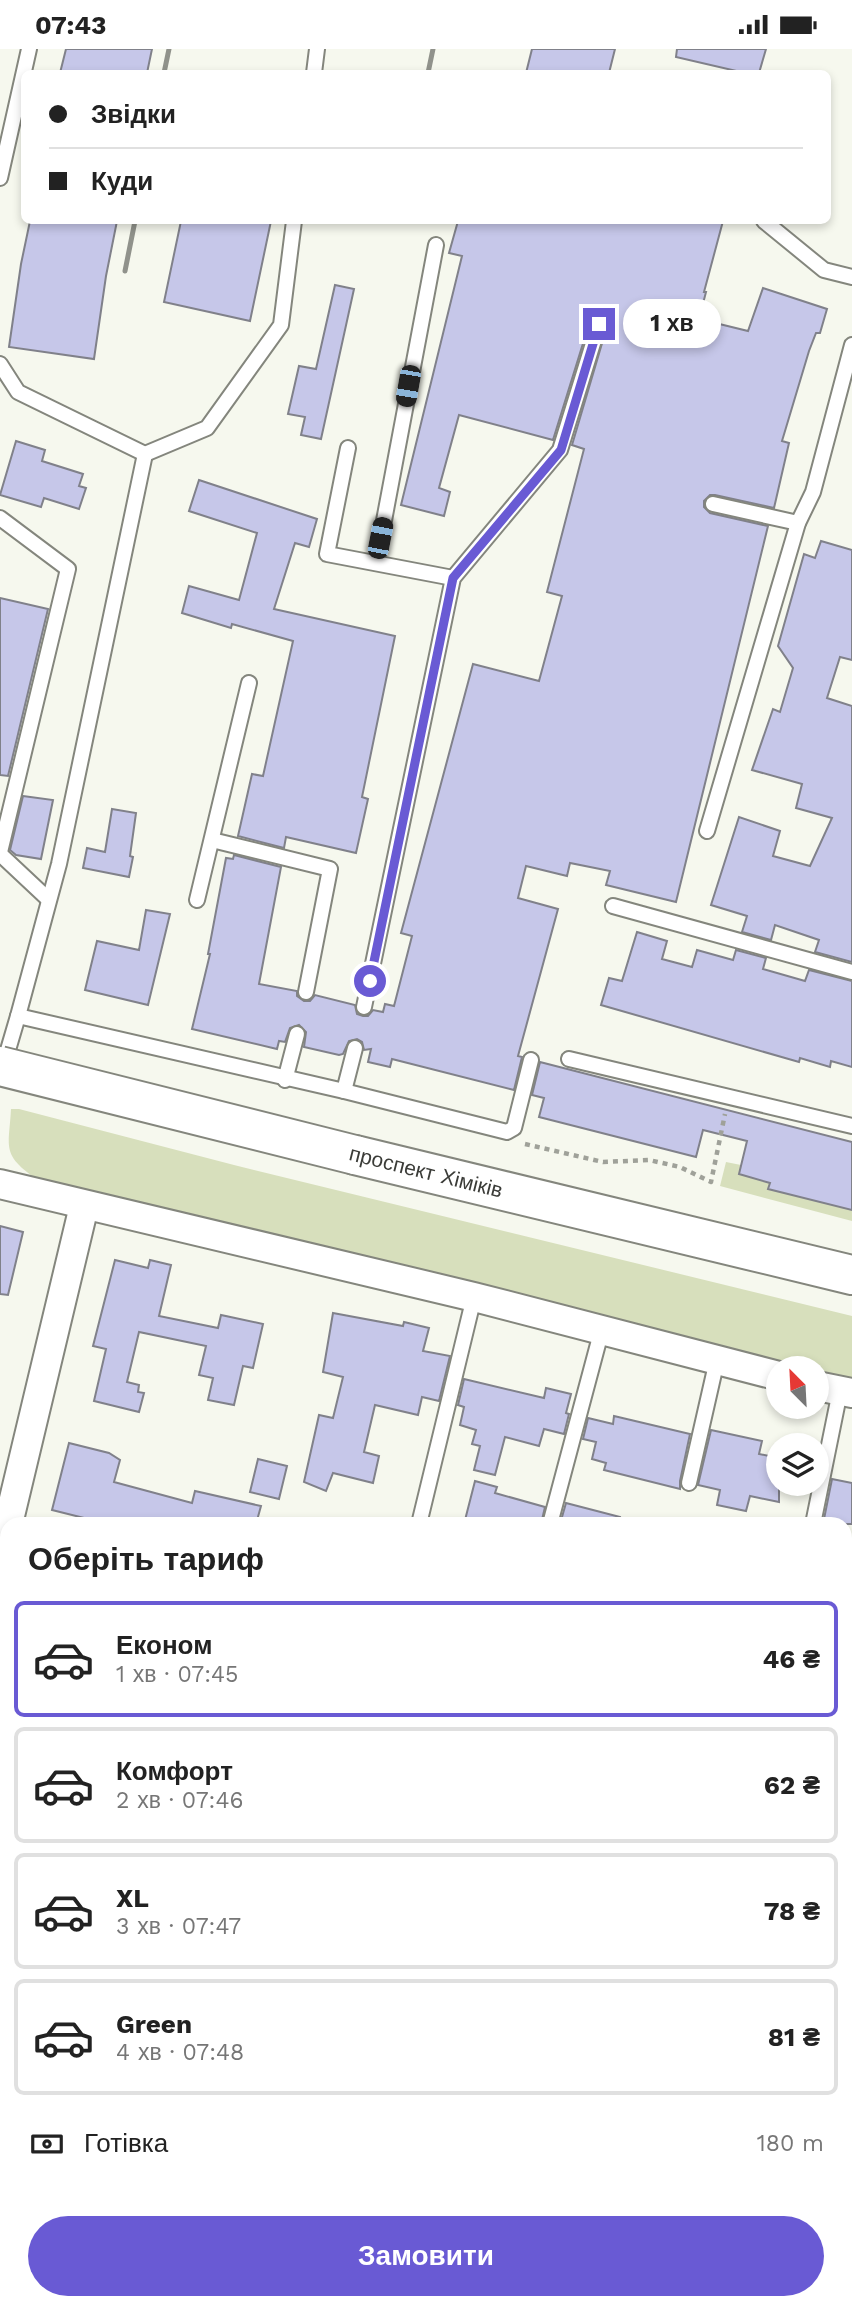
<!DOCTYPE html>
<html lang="uk">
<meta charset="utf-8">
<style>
:root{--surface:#fff;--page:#f6f6f6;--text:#222;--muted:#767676;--line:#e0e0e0;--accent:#695ad4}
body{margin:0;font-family:"Work Sans",sans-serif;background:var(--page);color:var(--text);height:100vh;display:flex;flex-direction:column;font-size:26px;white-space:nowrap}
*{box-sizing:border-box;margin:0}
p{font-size:23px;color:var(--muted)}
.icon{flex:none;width:38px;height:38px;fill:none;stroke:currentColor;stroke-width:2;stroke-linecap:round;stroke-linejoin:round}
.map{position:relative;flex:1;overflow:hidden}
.side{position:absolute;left:0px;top:1468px;width:852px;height:793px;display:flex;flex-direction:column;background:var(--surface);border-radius:21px 21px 0 0;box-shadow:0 4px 10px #0003}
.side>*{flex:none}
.banner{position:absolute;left:21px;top:21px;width:810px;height:154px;border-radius:10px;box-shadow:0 4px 10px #0003;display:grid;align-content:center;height:154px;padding:0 28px;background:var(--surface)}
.needle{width:46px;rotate:336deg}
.controls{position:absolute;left:766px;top:1307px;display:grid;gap:14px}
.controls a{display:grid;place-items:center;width:63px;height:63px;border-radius:50%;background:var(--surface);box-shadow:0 4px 10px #0003;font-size:35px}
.end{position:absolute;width:32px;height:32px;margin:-16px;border:9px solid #695ad4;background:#fff;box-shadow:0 0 0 4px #fff}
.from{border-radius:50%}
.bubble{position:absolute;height:49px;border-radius:24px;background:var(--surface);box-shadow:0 4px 10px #0003;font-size:23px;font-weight:700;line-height:49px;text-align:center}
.car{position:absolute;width:21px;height:42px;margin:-21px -10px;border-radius:9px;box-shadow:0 0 5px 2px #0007;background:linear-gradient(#222 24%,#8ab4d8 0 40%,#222 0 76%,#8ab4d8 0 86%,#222 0)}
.banner b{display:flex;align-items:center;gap:24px;height:66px;font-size:26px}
.banner b+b{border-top:2px solid var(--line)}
.banner i{width:18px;height:18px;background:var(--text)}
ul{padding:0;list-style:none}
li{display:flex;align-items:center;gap:21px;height:116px;margin:0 14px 10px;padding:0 14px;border:4px solid var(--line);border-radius:10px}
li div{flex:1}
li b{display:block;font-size:26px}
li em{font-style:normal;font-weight:700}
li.on{border-color:var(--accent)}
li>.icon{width:63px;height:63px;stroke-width:1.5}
h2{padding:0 28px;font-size:32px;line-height:84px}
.pay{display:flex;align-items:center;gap:18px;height:77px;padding:0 28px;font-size:26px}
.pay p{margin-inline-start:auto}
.cta{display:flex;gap:14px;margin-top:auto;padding:14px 28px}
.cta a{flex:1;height:80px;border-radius:42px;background:var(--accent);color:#fff;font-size:28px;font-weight:700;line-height:80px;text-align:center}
.status{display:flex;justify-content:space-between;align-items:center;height:49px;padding:0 35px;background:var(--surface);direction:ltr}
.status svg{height:19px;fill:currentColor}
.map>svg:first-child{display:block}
.green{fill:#d7dfbc}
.building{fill:#c6c7e9;stroke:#80818a;stroke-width:2}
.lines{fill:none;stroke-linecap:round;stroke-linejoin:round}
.lane-casing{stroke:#84867d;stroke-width:18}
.street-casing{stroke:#84867d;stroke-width:32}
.secondary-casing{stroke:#84867d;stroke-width:42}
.primary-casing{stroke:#84867d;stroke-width:42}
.path{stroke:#9fa199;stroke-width:4.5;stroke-dasharray:5 5;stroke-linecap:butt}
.lane{stroke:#fff;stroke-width:14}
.street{stroke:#fff;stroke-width:28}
.secondary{stroke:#fff;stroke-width:38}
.primary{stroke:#fff;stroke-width:38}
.rail{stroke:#90928b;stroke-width:5}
.primary-bridge-casing{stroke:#84867d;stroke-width:42;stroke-linecap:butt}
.primary-bridge{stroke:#fff;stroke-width:38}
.route{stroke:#695ad4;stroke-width:9}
.labels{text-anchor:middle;stroke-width:5;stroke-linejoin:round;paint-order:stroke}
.street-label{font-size:21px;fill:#3b3c38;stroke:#fff}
</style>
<div class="status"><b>07:43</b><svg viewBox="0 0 49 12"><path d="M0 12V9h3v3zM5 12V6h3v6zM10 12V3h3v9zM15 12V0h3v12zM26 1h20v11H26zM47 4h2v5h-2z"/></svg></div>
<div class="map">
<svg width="852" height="2260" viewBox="0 0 852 2260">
<rect width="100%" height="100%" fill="#f6f8ee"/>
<!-- green -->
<g class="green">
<path d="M 11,1060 L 19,1060 L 234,1116 L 852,1267 L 852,1330 L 817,1323 L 817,1320 L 804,1319 L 35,1129 C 1,1105 9,1098 11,1060 Z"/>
<path d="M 726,1113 L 741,1116 L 739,1125 L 770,1134 L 768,1139 L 852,1161 L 852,1172 L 720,1137 Z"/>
</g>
<!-- building -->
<g class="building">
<path d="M 66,0 L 152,0 L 147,24 L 60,24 Z"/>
<path d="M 532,0 L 615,0 L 609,24 L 526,24 Z"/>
<path d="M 677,0 L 766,0 L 759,24 L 745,24 L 676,8 Z"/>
<path d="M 30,172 L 117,172 L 106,227 L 94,310 L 9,298 L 21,215 Z"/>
<path d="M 181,172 L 271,172 L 250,272 L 164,253 Z"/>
<path d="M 458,172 L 723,172 L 704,243 L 706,243 L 699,270 L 748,282 L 763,239 L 827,260 L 820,284 L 816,284 L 809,302 L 782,392 L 789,394 L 774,459 L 715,446 L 710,446 L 704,452 L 704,458 L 710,464 L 768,477 L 676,853 L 606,836 L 610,822 L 570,814 L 567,827 L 526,817 L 518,849 L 558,860 L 518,1007 L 522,1008 L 514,1041 L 392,1010 L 390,1018 L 368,1013 L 371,1000 L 364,1001 L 362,993 L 357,990 L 349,992 L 343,1005 L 339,1006 L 304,998 L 306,983 L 299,976 L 290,979 L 285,993 L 279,992 L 277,1000 L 192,980 L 210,905 L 208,905 L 226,809 L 233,810 L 234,806 L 281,818 L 259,935 L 297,942 L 297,947 L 304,952 L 310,952 L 315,946 L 355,956 L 357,965 L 363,967 L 368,967 L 373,961 L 383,963 L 385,955 L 394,957 L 412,887 L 401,884 L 473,615 L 539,632 L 562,547 L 547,543 L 584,400 L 572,396 L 608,274 L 601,266 L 593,268 L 590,272 L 553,391 L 459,366 L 439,439 L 450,443 L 444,467 L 401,456 L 462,207 L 449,204 Z"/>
<path d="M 335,236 L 354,240 L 321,390 L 301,386 L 305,368 L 288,365 L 299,317 L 316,320 Z"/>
<path d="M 16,392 L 45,401 L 42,412 L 83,425 L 79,437 L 86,439 L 79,460 L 44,449 L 41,458 L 0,446 Z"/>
<path d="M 199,431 L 317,470 L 309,498 L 295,494 L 274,560 L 395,587 L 362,748 L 368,750 L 356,804 L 286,788 L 284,799 L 238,787 L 252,725 L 263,727 L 293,592 L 232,575 L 231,579 L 182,564 L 189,537 L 239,551 L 257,484 L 189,462 Z"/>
<path d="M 821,492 L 852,501 L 852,611 L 840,608 L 827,649 L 852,657 L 852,913 L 815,903 L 819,891 L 775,876 L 771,891 L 742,883 L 747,867 L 711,856 L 739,768 L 780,782 L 773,807 L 810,817 L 832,769 L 796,759 L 802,735 L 752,721 L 773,660 L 780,663 L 793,619 L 778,597 L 804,505 L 815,509 Z"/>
<path d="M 0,549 L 48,560 L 8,727 L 0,726 Z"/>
<path d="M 23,747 L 53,751 L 41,810 L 16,806 L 10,801 Z"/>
<path d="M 112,760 L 136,764 L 130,807 L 133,808 L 129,828 L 83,819 L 87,799 L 105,803 Z"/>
<path d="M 146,861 L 170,865 L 148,956 L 85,941 L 97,892 L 139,901 Z"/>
<path d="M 637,883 L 667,892 L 662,910 L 692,918 L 697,901 L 733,911 L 736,901 L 766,909 L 763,920 L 805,932 L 809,921 L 852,932 L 852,1018 L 831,1012 L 830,1018 L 800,1009 L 799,1013 L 601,956 L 609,929 L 622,932 Z"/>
<path d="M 540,1013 L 852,1093 L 852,1161 L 768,1140 L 770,1134 L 739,1125 L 747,1092 L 703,1081 L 696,1108 L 539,1068 L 544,1049 L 532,1046 Z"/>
<path d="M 0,1177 L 23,1183 L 8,1246 L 0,1245 Z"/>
<path d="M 115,1211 L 148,1219 L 150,1211 L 171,1216 L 159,1267 L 218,1279 L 221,1266 L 263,1275 L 253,1319 L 243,1317 L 234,1356 L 208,1351 L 213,1329 L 199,1326 L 206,1297 L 139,1283 L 127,1333 L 139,1336 L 138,1343 L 144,1344 L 139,1363 L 94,1352 L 106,1300 L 93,1297 Z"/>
<path d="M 333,1264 L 403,1277 L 404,1273 L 429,1279 L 423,1302 L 450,1307 L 439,1352 L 422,1348 L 418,1366 L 375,1356 L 364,1403 L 379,1407 L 373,1434 L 333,1424 L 326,1442 L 304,1433 L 319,1366 L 333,1369 L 343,1328 L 323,1323 Z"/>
<path d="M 464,1330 L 544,1349 L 546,1339 L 571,1345 L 566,1364 L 569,1365 L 564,1385 L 544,1380 L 539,1397 L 505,1388 L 495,1426 L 474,1421 L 480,1397 L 472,1395 L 476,1381 L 460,1376 L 464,1358 L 458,1356 Z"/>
<path d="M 614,1367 L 690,1385 L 680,1432 L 680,1440 L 604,1421 L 606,1414 L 592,1410 L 596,1393 L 583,1390 L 588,1369 L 613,1375 Z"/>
<path d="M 711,1381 L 762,1392 L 759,1405 L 779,1409 L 779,1453 L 750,1447 L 746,1462 L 717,1456 L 720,1441 L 698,1436 Z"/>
<path d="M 69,1394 L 109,1404 L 120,1411 L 114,1433 L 192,1454 L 195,1442 L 261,1457 L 256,1475 L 108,1475 L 52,1461 Z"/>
<path d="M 258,1410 L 287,1417 L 279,1450 L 250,1443 Z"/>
<path d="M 832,1430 L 852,1434 L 852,1475 L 823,1475 Z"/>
<path d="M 475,1432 L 497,1438 L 495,1444 L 545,1458 L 541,1475 L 464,1475 Z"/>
<path d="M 566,1454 L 620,1468 L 619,1475 L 560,1475 Z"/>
</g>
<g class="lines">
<defs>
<g id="lane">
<path d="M 314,24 L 317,0"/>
<path d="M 0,129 L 29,0"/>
<path d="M 764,172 L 824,221 L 852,228"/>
<path d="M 0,315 L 18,343 L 145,405 L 207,379 L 281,276 L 294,172"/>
<path d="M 348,399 L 327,505 L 453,529"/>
<path d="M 713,455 L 798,474"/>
<path d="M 0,469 L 68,520 L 0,803"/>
<path d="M 376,514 L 436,196"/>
<path d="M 707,782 L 798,474 L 813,443 L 852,296"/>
<path d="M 212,791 L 330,820 L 306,943"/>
<path d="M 0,805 L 48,850"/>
<path d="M 197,851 L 249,634"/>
<path d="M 613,857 L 852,923"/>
<path d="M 364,958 L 453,529 L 560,401 L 599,275"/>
<path d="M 18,967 L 59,815 L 145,405"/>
<path d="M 569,1010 L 852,1077"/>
<path d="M 3,1018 L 18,967 L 344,1042 L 507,1083 L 514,1079 L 531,1011"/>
<path d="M 285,1031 L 297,985"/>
<path d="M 344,1042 L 355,999"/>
<path d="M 689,1434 L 717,1311"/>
<path d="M 419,1475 L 474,1248"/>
<path d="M 550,1475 L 602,1280"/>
<path d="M 813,1475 L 840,1342"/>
</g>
<g id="street">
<path d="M 0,1135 L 474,1248 L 779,1327"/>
<path d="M 817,1337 L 852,1344"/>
<path d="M 8,1475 L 84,1157"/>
<path d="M 0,1504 L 7,1479"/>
<path d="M 845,1687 L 852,1689"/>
<path d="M 0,1754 L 7,1755"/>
<path d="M 0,2095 L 7,2097"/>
<path d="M 646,2254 L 671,2260"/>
</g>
<g id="secondary">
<path d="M 845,1961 L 852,1935"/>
<path d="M 766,2260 L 768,2254"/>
</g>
<path id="primary" d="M 355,1106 L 852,1226"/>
</defs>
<!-- lane casing -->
<use href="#lane" class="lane-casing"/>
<!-- street casing -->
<use href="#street" class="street-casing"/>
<!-- secondary casing -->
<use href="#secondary" class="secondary-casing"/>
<!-- primary casing -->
<use href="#primary" class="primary-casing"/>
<!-- path -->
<g class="path">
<path d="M 525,1095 L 603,1113 L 649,1111 L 680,1118 L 711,1133 L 725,1065"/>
<path d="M 845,1514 L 852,1515"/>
</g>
<!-- lane -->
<use href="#lane" class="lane"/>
<!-- street -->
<use href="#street" class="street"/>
<!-- secondary -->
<use href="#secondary" class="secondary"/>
<!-- primary -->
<use href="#primary" class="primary"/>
<!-- rail -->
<g class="rail">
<path d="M 164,24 L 169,0"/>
<path d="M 428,24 L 433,0"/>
<path d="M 125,222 L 135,172"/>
</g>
<defs>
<path id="primary-bridge" d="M 0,1017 L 355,1106"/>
</defs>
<!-- primary-bridge casing -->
<use href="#primary-bridge" class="primary-bridge-casing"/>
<!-- primary-bridge -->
<use href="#primary-bridge" class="primary-bridge"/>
</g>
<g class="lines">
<!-- route -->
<path class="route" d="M 370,932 L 453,529 L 561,401 L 599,275"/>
</g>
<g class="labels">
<!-- street labels -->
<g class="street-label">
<text transform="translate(426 1123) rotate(14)" y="7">проспект Хіміків</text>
</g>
</g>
</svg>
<div class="controls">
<a><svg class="needle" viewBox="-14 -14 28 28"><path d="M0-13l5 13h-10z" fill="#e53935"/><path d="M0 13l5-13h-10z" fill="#767676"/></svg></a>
<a><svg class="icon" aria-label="layers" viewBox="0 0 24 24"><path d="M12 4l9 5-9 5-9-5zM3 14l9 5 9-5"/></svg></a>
</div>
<i class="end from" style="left:370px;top:932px"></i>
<i class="end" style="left:599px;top:275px"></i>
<div class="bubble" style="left:623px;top:250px;width:98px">1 хв</div>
<i class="car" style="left:408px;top:337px;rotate:190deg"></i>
<i class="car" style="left:380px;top:489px;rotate:11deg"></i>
<div class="banner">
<b><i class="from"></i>Звідки</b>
<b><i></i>Куди</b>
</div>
<section class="side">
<h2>Оберіть тариф</h2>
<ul>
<li class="on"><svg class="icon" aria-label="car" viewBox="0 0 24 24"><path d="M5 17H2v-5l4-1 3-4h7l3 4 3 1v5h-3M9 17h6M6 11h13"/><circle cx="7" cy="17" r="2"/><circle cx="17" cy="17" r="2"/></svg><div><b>Економ</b><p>1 хв · 07:45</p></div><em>46 ₴</em></li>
<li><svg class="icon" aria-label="car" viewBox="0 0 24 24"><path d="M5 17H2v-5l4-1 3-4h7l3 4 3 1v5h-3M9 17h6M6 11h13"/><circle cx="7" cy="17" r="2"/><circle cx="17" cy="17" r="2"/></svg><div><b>Комфорт</b><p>2 хв · 07:46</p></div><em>62 ₴</em></li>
<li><svg class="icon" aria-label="car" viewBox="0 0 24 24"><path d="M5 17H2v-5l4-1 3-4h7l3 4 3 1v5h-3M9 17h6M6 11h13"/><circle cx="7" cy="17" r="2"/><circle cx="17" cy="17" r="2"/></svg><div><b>XL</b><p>3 хв · 07:47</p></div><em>78 ₴</em></li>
<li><svg class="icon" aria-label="car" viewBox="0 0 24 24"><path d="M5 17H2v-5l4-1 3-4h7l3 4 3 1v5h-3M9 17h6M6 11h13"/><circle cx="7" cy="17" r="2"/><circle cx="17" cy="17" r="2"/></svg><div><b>Green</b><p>4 хв · 07:48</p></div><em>81 ₴</em></li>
</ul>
<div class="pay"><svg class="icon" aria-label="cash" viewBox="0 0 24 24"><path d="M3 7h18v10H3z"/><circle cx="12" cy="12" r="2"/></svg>Готівка<p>180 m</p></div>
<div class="cta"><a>Замовити</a></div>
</section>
</div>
